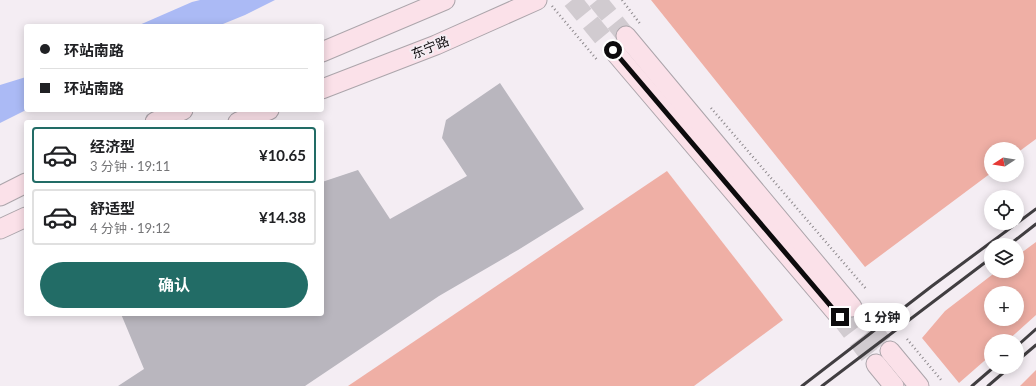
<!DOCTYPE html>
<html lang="zh">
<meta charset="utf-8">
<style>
:root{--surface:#fff;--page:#f6f6f6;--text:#202124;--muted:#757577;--line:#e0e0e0;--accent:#226c66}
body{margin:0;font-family:Lato,"Noto Sans SC",sans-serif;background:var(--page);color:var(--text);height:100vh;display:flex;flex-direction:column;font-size:15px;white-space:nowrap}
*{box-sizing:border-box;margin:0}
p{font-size:13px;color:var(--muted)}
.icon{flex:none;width:22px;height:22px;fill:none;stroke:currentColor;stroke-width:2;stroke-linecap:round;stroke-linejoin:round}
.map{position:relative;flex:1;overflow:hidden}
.side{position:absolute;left:24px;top:120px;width:300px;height:196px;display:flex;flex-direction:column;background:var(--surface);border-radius:4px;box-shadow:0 2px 10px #0003}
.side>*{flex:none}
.top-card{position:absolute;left:24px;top:24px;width:300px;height:88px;border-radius:4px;box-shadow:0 2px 10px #0003;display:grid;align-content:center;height:88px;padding:0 16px;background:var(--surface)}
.needle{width:26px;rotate:258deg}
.buttons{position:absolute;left:984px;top:142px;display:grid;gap:8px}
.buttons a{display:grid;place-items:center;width:40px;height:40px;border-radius:50%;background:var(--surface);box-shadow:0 2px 10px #0003;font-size:20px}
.end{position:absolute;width:18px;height:18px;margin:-9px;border:5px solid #0d0b0d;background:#fff;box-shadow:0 0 0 2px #fff}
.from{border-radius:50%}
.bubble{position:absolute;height:28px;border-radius:14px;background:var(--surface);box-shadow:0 2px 10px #0003;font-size:13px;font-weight:700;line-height:28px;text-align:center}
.top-card b{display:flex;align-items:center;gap:14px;height:38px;font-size:15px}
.top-card b+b{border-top:1px solid var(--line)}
.top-card i{width:10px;height:10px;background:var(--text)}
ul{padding:7px 0 0;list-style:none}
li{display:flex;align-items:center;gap:12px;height:56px;margin:0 8px 6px;padding:0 8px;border:2px solid var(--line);border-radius:4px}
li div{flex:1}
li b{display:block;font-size:15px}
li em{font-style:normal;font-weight:700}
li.active{border-color:var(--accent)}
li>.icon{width:36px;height:36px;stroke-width:1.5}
.cta{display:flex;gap:8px;margin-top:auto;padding:8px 16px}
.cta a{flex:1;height:46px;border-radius:24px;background:var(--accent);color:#fff;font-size:16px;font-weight:700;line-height:46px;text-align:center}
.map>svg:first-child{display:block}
.green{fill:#efafa5;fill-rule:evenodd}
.water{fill:#abbaf5}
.building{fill:#b9b6be}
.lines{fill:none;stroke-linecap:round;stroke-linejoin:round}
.secondary-tunnel{stroke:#d1cbd0;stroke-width:19;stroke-dasharray:19 10;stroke-linecap:butt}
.secondary-casing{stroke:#aca5ab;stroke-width:21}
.path{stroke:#8d888c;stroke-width:2.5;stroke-dasharray:1 3;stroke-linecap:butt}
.secondary{stroke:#fbe1e9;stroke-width:19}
.rail{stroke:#413e41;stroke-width:3}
.route{stroke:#0d0b0d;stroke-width:5}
.labels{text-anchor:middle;stroke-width:4;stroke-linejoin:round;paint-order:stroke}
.street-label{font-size:13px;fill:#0d0b0d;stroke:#f4edf3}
</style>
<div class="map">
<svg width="1036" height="386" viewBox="0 0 1036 386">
<rect width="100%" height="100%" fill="#f4edf3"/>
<!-- green -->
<g class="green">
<path d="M 651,0 L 1036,0 L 1036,139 L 1017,153 L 1017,149 L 991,149 L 991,173 L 865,267 Z"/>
<path d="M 667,171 L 783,320 L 694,386 L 348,386 Z"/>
<path d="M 1036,242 L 1036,315 L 1007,341 L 991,341 L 991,355 L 959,383 L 922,338 L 945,311 L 997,271 L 1017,271 L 1017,256 ZM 991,293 L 1017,293 L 1017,319 L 991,319 Z"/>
<path d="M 1036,370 L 1036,386 L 1020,386 Z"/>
</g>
<!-- water -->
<g class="water">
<path d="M 200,0 L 275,0 L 245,15 L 218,26 L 137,26 L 192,2 Z"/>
<path d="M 26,77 L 26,110 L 0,123 L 0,85 Z"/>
</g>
<!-- building -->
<path class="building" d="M 500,83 L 584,209 L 518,250 L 439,296 L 305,386 L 118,386 L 144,369 L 121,314 L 322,314 L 322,182 L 358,170 L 390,219 L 467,176 L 442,138 L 446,120 Z"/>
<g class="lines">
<!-- secondary-tunnel -->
<g class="secondary-tunnel">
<path d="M 572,0 L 613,50"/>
<path d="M 597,0 L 626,36"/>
<path d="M 852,307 L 890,351"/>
<path d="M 840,317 L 876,364"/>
</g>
<defs>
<g id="secondary">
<path d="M 626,36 L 852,307"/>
<path d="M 613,50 L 840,317"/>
<path d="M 322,52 L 445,0"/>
<path d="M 322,89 L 436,45 L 537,0"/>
<path d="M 155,122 L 183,110"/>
<path d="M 238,122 L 269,110"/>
<path d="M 0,196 L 26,183"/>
<path d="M 0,229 L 26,217"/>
<path d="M 890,351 L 919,386"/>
<path d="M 876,364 L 894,386"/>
</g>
</defs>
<!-- secondary casing -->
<use href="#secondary" class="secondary-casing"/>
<!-- path -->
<g class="path">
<path d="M 622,0 L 641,25"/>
<path d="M 552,6 L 598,61"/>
<path d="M 711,108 L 867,290"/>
<path d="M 907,339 L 942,381"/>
</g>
<!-- secondary -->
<use href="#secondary" class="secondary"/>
<!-- rail -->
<g class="rail">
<path d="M 1009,245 L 1036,224"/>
<path d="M 1017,346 L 1036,329"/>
<path d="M 1017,361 L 1036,345"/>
<path d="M 802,386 L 932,286 L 1036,209"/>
<path d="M 822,386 L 991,258"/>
<path d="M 972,386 L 994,367"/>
<path d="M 988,386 L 1010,367"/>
</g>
</g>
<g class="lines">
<!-- route -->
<path class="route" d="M 613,50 L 840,317"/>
</g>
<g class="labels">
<!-- street labels -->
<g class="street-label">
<text transform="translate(430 47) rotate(-22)" y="5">东宁路</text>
</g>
</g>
</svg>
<div class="buttons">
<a><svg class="needle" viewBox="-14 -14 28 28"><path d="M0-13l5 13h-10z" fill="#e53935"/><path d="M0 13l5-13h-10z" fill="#757577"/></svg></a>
<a><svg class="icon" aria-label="locate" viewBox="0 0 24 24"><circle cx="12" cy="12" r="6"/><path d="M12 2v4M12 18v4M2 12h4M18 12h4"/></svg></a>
<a><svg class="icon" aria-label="layers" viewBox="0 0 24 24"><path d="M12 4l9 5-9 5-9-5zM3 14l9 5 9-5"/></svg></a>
<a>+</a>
<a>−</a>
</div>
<i class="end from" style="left:613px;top:50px"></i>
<i class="end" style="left:840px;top:317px"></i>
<div class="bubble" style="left:854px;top:303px;width:56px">1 分钟</div>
<div class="top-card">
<b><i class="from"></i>环站南路</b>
<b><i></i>环站南路</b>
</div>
<section class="side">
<ul>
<li class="active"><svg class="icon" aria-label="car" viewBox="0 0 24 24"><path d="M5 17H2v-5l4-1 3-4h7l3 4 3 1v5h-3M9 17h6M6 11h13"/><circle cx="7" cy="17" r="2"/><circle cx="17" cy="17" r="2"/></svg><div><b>经济型</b><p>3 分钟 · 19:11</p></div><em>¥10.65</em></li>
<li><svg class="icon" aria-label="car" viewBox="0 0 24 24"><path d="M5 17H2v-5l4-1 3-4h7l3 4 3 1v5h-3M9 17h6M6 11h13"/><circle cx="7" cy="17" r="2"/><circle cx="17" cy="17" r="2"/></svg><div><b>舒适型</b><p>4 分钟 · 19:12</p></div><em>¥14.38</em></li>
</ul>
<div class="cta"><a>确认</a></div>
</section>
</div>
